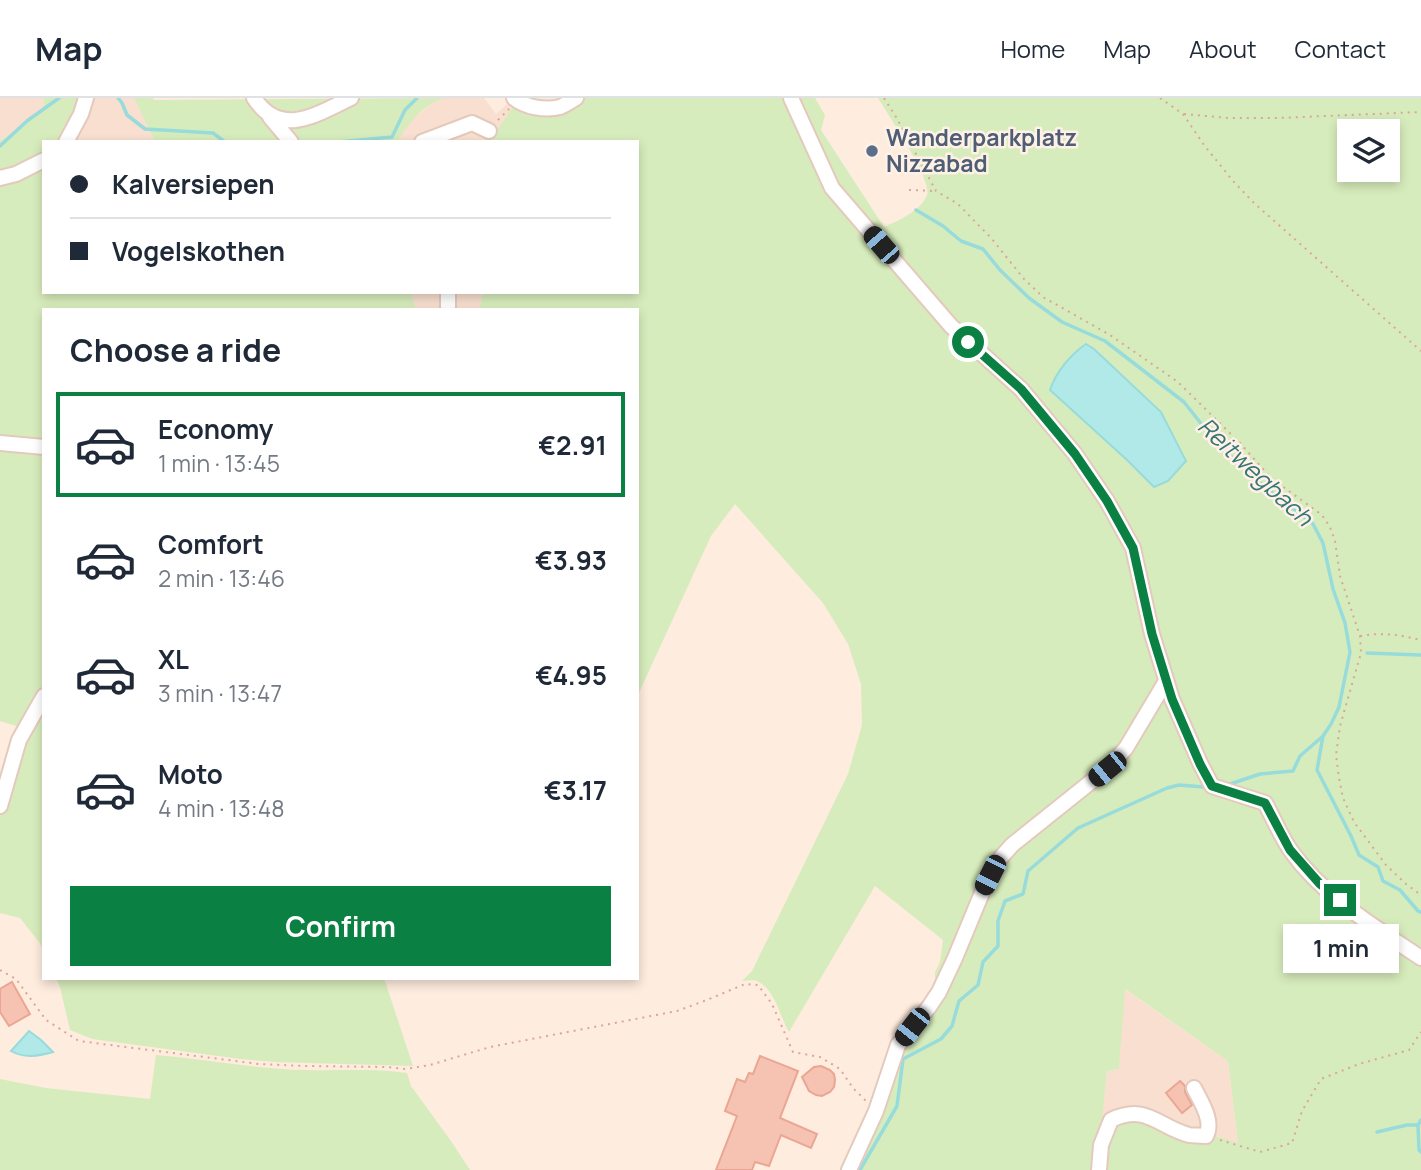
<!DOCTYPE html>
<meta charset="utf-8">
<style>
:root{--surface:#fff;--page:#f6f6f7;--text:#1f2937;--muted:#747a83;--line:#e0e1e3;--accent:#0b8043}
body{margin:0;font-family:Manrope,sans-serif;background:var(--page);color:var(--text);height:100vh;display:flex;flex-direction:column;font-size:26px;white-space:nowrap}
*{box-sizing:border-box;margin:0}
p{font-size:23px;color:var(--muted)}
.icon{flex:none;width:38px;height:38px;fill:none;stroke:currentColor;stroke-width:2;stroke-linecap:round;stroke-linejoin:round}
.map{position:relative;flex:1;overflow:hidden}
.details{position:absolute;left:42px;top:210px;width:597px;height:672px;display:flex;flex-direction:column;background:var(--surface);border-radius:0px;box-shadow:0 4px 10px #0003}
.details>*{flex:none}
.guide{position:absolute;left:42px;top:42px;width:597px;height:154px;border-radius:0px;box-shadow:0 4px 10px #0003;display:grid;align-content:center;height:154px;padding:0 28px;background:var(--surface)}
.controls{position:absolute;left:1337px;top:21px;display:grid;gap:14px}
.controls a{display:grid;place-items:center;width:63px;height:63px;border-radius:0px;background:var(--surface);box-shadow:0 4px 10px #0003;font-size:35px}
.end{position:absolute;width:32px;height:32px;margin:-16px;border:9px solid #0b8043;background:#fff;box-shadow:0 0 0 4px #fff}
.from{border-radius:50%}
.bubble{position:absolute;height:49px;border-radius:0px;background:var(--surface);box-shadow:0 4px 10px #0003;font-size:23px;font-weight:700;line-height:49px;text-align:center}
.car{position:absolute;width:21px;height:42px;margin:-21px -10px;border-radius:9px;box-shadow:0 0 5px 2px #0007;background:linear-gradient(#222 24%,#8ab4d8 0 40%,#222 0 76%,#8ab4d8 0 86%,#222 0)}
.guide b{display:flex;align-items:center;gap:24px;height:66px;font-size:26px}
.guide b+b{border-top:2px solid var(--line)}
.guide i{width:18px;height:18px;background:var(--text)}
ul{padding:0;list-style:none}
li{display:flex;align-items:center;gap:21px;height:105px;margin:0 14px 10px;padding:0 14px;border:4px solid transparent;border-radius:0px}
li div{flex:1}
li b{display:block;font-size:26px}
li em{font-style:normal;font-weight:700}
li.selected{border-color:var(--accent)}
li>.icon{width:63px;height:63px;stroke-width:1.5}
h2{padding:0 28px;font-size:32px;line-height:84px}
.primary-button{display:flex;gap:14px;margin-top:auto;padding:14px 28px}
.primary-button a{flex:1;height:80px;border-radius:0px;background:var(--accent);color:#fff;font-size:28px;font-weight:700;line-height:80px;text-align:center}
header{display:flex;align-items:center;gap:42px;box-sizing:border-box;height:98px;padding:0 35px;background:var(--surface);border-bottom:2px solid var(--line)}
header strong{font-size:33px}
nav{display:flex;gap:38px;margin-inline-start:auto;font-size:24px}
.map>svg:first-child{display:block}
.residential{fill:#f8dfcf}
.green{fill:#d7ecbc;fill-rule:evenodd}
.water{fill:#b1e9e8;stroke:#97dbdb;stroke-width:2}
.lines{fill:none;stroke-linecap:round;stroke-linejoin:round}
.stream{stroke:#97dbdb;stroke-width:3.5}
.building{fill:#f6c3b3;stroke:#eaa692;stroke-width:2}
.minor-casing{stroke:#e4c9bd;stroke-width:18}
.path{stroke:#daa697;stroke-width:2;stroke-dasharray:2 5;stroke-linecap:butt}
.minor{stroke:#fff;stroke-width:14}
.route{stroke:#0b8043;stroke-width:9}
.service-dot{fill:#5c6f8a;stroke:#fff1e6;stroke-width:2.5}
.labels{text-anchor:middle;stroke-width:5;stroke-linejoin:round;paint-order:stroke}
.service-label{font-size:23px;font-weight:bold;fill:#4e5e75;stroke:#fff1e6;text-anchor:start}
.water-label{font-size:24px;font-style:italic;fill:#357676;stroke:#fff1e6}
</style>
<header>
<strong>Map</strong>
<nav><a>Home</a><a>Map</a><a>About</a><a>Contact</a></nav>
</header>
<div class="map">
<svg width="1421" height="1072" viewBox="0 0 1421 1072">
<rect width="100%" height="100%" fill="#feecde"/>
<!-- residential -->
<g class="residential">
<path d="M 0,0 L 44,0 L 43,11 L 16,32 L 0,43 Z"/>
<path d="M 88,0 L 134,0 L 155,44 L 69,44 Z"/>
<path d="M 445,0 L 484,0 L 496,16 L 510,4 L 515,6 L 499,29 L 494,32 L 492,44 L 397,44 L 409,24 L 435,3 Z"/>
<path d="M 411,194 L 483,194 L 479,212 L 416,211 Z"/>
<path d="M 1124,891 L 1228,963 L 1238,1046 L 1213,1037 L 1109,1019 L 1101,1027 L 1107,973 L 1119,971 Z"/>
</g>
<!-- green -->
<g class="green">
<path d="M 44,0 L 83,0 L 62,44 L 44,44 L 44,194 L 411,194 L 416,211 L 446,212 L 44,212 L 44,587 L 19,629 L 0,623 L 0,43 L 16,32 L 43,11 Z"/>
<path d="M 134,0 L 153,0 L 154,2 L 445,0 C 423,6 408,26 397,44 L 155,44 Z"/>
<path d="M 581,0 L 815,0 L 825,17 L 821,32 L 884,129 C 899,122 920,114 927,97 C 933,83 887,15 878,0 L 1421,0 L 1421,1072 L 1102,1072 L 1104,1048 L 1115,1025 L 1138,1020 L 1212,1037 L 1238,1045 L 1228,963 L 1125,891 L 1119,971 L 1107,973 L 1097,1072 L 850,1072 L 900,949 L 935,894 L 935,874 L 940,864 L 943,842 L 875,788 L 789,934 C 780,919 776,894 759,884 C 754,881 747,883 742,883 L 752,873 L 848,676 L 862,627 L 861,586 L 848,546 L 823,505 L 735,406 L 711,438 L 637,599 L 637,212 L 479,212 L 483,194 L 637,194 L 637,44 L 492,44 L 494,32 L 499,29 L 515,6 L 539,13 ZM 1349,33 L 1388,33 L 1388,72 L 1349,72 Z"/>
<path d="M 44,601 L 44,853 L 39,844 L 20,820 L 0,815 L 0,703 Z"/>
<path d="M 56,880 L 384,880 L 413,968 L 275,964 L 240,961 L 92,941 L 70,932 L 60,889 Z"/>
<path d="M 156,957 C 206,961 255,971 305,972 C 340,973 373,970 407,975 L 411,988 L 451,1043 L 470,1072 L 0,1072 L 0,981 L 46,990 L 150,1001 Z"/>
</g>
<!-- water -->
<g class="water">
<path d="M 1086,246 L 1094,251 L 1161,314 L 1186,363 L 1168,383 L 1154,389 L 1126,361 L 1050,292 C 1056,274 1070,257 1086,246 Z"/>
<path d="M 29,933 L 41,942 L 53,954 C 38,958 25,961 11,953 Z"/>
</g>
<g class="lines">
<!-- stream -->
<g class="stream">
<path d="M 118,0 L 122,5 L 127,17 L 145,31 L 213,35 L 225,44"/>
<path d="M 338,44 L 392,39 L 405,12 L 417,0"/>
<path d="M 0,48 L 27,23 L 59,0"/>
<path d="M 916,112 L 943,128 L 961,143 L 983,151 L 1000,172 L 1029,200 L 1062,224 L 1105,243 L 1184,304 L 1214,342 L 1255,381 L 1313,426 L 1323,445 L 1333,491 L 1345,525 L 1350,554 L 1339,609 L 1331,626 L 1323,638 L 1317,672 L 1351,738 L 1359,757 L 1378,769 L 1383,783 L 1400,792 L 1418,813 L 1421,814"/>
<path d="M 1367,555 L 1421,557"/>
<path d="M 1227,687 L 1260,676 L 1293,673 L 1300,658 L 1323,638"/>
<path d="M 1421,1022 L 1418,1027 L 1419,1052 L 1421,1054"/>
<path d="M 1377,1034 L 1407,1027 L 1418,1027"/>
<path d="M 860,1072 L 897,1008 L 903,961 L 941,941 L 952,928 L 959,903 L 978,887 L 983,864 L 998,848 L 998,823 L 1005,803 L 1023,796 L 1028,773 L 1078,730 L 1167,690 L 1179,687 L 1204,689"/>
</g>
</g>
<!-- building -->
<g class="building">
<path d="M 12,884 L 30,916 L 9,928 L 0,914 L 0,891 Z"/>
<path d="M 760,958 L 798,973 L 780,1020 L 817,1036 L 811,1050 L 781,1037 L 769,1068 L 755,1064 L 752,1072 L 716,1072 L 737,1018 L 725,1013 L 737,981 L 745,984 L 749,975 L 753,976 Z"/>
<path d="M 821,968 L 830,972 L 834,976 L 835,982 L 834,989 L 830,994 L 822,998 L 816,997 L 809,993 L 802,979 L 814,969 Z"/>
<path d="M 1180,983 L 1185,988 L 1185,994 L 1192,1007 L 1182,1015 L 1166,995 Z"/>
</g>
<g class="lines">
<defs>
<g id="minor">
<path d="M 254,0 C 281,41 317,16 351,0"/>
<path d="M 514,0 C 525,9 545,13 560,9 C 565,7 571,3 576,0"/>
<path d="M 791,0 L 832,90 L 951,228 L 1021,291 L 1075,356 L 1107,403 L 1133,450 L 1152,536 L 1172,601 L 1200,665 L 1212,688 L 1265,705 C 1274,721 1281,739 1291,753 C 1324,799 1375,829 1421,860"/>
<path d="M 270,19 L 291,44"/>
<path d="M 66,44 L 81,16 L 86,0"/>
<path d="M 422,44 L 472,25 L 489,33"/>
<path d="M 0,80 L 16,76 L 44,62"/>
<path d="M 448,212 L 448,194"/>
<path d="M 0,345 L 44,349"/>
<path d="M 0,708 L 19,642 L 44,598"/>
<path d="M 849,1072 L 876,1013 L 898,947 L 929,909 L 939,894 L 955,860 L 984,790 L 997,764 L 1012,747 L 1107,671 L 1126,650 L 1166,583"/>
<path d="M 1099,1072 L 1101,1047 L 1111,1022 C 1147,1005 1158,1029 1189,1037 C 1194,1038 1200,1037 1206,1038 C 1214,1023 1201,1004 1194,990"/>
</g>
</defs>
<!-- minor casing -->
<use href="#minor" class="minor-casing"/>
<!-- path -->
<g class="path">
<path d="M 884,0 L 896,19 L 936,93 L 958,106 L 992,141 L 1024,181 L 1043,199 L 1110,237 L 1178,284 L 1240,345 L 1271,380 L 1322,417 L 1330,429 L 1335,443 L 1340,478 L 1360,538 L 1361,555 L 1340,628 L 1336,657 L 1339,680 L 1343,700 L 1354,724 L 1386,767 L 1406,786 L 1421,797"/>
<path d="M 1160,0 L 1183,16 L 1204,47 L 1233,83 L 1254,105 L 1421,253"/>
<path d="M 1184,16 L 1228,20 L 1278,20 L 1421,14"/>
<path d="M 498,22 L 509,11"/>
<path d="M 909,92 L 935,93"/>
<path d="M 1360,538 C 1382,534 1400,537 1421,542"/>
<path d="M 0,872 L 16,881 L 46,922 L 79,943 L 259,966 L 305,968 L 386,969 L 406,971 L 430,967 L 490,949 L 677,913 L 707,902 L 745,886 L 758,887 L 772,906 L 793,954 L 820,959 L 840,971 L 853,990 L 866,1003"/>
<path d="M 1220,1042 L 1260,1054 L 1292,1045 L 1302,1013 L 1321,981 L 1359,966 L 1409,952 L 1421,934"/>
</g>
<!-- minor -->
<use href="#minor" class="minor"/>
</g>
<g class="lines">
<!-- route -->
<path class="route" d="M 968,244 L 1021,291 L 1075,356 L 1107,403 L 1133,450 L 1152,536 L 1172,601 L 1200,666 L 1212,688 L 1265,705 L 1290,752 L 1320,786 L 1340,802"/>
</g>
<!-- markers -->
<circle class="service-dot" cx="872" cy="53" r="7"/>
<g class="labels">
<!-- service labels -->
<g class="service-label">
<text x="886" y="48">Wanderparkplatz<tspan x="886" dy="26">Nizzabad</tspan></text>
</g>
<!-- water labels -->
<g class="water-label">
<text transform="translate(1255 374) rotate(43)" y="8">Reitwegbach</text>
</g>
</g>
</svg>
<div class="controls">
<a><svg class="icon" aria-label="layers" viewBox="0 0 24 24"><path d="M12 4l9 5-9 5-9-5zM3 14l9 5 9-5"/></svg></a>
</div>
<i class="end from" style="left:968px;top:244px"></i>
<i class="end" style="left:1340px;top:802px"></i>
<div class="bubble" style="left:1283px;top:826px;width:116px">1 min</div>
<i class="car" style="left:881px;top:147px;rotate:319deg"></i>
<i class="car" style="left:1107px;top:671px;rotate:231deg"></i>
<i class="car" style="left:990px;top:777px;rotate:207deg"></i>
<i class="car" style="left:912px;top:929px;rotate:218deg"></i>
<div class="guide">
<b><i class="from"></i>Kalversiepen</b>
<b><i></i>Vogelskothen</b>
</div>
<section class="details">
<h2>Choose a ride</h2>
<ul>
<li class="selected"><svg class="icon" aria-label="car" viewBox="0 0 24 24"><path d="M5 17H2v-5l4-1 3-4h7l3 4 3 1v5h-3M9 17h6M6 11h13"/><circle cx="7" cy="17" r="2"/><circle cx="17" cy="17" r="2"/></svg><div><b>Economy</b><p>1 min · 13:45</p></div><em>€2.91</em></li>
<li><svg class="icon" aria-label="car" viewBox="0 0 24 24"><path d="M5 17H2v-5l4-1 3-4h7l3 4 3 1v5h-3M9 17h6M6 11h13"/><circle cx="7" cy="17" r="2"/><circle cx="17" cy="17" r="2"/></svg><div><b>Comfort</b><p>2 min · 13:46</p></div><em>€3.93</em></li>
<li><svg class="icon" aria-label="car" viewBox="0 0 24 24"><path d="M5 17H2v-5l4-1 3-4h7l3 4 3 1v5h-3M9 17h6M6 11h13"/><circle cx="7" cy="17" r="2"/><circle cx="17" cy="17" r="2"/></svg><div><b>XL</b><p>3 min · 13:47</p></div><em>€4.95</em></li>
<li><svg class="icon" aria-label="car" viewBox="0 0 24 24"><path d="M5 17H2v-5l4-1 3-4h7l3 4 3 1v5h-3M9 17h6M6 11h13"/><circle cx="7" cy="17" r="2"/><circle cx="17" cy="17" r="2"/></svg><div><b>Moto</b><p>4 min · 13:48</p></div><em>€3.17</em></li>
</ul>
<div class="primary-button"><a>Confirm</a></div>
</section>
</div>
